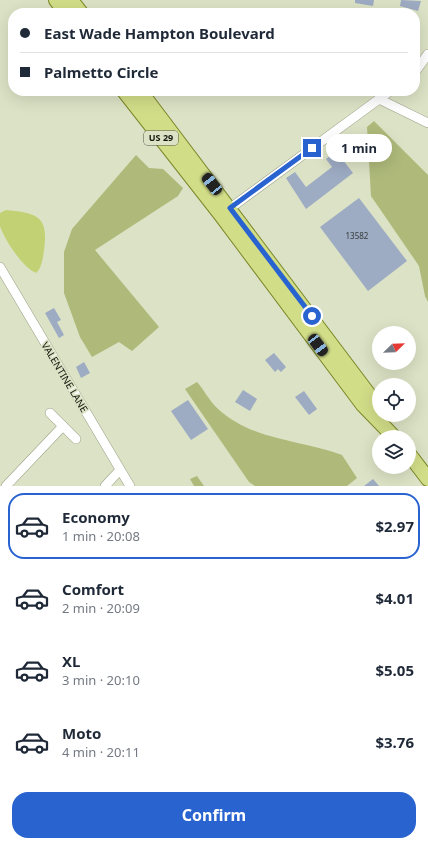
<!DOCTYPE html>
<meta charset="utf-8">
<style>
:root{--surface:#fff;--page:#f6f6f7;--text:#1f2937;--muted:#747a83;--line:#e0e1e3;--accent:#2963d0}
body{margin:0;font-family:"Noto Sans",sans-serif;background:var(--page);color:var(--text);height:100vh;display:flex;flex-direction:column;font-size:15px;white-space:nowrap}
*{box-sizing:border-box;margin:0}
p{font-size:13px;color:var(--muted)}
.icon{flex:none;width:22px;height:22px;fill:none;stroke:currentColor;stroke-width:2;stroke-linecap:round;stroke-linejoin:round}
.map{position:relative;height:486px;overflow:hidden}
.side{display:flex;flex-direction:column;background:var(--surface);flex:1}
.side>*{flex:none}
.hud{position:absolute;left:8px;top:8px;width:412px;height:88px;border-radius:16px;box-shadow:0 4px 16px #0002;display:grid;align-content:center;height:88px;padding:0 12px;background:var(--surface)}
.needle{width:26px;rotate:67deg}
.buttons{position:absolute;left:372px;top:326px;display:grid;gap:8px}
.buttons a{display:grid;place-items:center;width:44px;height:44px;border-radius:50%;background:var(--surface);box-shadow:0 4px 16px #0002;font-size:20px}
.end{position:absolute;width:18px;height:18px;margin:-9px;border:5px solid #2963d0;background:#fff;box-shadow:0 0 0 2px #fff}
.from{border-radius:50%}
.bubble{position:absolute;height:28px;border-radius:14px;background:var(--surface);box-shadow:0 4px 16px #0002;font-size:13px;font-weight:700;line-height:28px;text-align:center}
.car{position:absolute;width:12px;height:24px;margin:-12px -6px;border-radius:5px;box-shadow:0 0 3px 1px #0007;background:linear-gradient(#222 24%,#8ab4d8 0 40%,#222 0 76%,#8ab4d8 0 86%,#222 0)}
.hud b{display:flex;align-items:center;gap:14px;height:38px;font-size:15px}
.hud b+b{border-top:1px solid var(--line)}
.hud i{width:10px;height:10px;background:var(--text)}
ul{padding:7px 0 0;list-style:none}
li{display:flex;align-items:center;gap:12px;height:66px;margin:0 8px 6px;padding:0 4px;border:2px solid transparent;border-radius:16px}
li div{flex:1}
li b{display:block;font-size:15px}
li em{font-style:normal;font-weight:700}
li.on{border-color:var(--accent)}
li>.icon{width:36px;height:36px;stroke-width:1.5}
.cta{display:flex;gap:8px;margin-top:auto;padding:8px 12px}
.cta a{flex:1;height:46px;border-radius:16px;background:var(--accent);color:#fff;font-size:16px;font-weight:700;line-height:46px;text-align:center}
.map>svg:first-child{display:block}
.green{fill:#aeb97a}
.water{fill:#c3d175}
.building{fill:#9dabc3}
.lines{fill:none;stroke-linecap:round;stroke-linejoin:round}
.street-casing{stroke:#9ba086;stroke-width:10}
.primary-casing{stroke:#7c8829;stroke-width:16}
.street{stroke:#fff;stroke-width:9}
.primary{stroke:#d2dd88;stroke-width:14}
.route{stroke:#2963d0;stroke-width:5}
.labels{text-anchor:middle;stroke-width:3.5;stroke-linejoin:round;paint-order:stroke}
.number-label{font-size:8px;fill:#363b3a}
.shield{fill:#dce2c5;stroke:#505344;stroke-width:1}
.shield-label{font-size:9px;font-weight:bold;fill:#14160c}
.street-label{font-size:10px;fill:#14160c;stroke:#dce2c5}
</style>
<div class="map">
<svg width="428" height="486" viewBox="0 0 428 486">
<rect width="100%" height="100%" fill="#dce2c5"/>
<!-- green -->
<g class="green">
<path d="M 374,121 L 428,175 L 428,302 L 425,296 L 419,266 L 371,196 L 367,127 Z"/>
<path d="M 136,155 L 149,168 L 163,169 L 183,188 L 178,196 L 95,250 L 159,327 L 132,351 L 119,342 L 92,357 L 80,337 L 64,293 L 64,252 L 72,229 Z"/>
<path d="M 197,382 C 204,390 209,400 216,407 C 251,441 299,439 342,455 L 357,478 L 347,486 L 255,486 L 249,482 L 185,389 Z"/>
<path d="M 197,476 L 204,486 L 194,486 L 190,479 Z"/>
</g>
<!-- water -->
<path class="water" d="M 6,210 C 37,213 49,216 44,250 C 43,257 42,268 36,273 C 23,268 4,239 0,226 C 0,222 0,217 0,213 Z"/>
<!-- building -->
<g class="building">
<path d="M 355,0 L 374,0 L 373,6 L 355,3 Z"/>
<path d="M 401,0 L 421,1 L 418,11 L 400,6 Z"/>
<path d="M 336,151 L 353,173 L 306,209 L 286,178 L 295,172 L 306,187 L 332,167 L 326,159 Z"/>
<path d="M 359,198 L 407,261 L 368,291 L 320,227 Z"/>
<path d="M 54,308 L 61,320 L 57,322 L 64,335 L 59,338 L 45,313 Z"/>
<path d="M 274,353 L 286,367 L 281,372 L 278,369 L 275,372 L 265,360 Z"/>
<path d="M 84,362 L 90,373 L 81,378 L 76,367 Z"/>
<path d="M 243,390 L 257,399 L 250,411 L 235,402 Z"/>
<path d="M 304,391 L 317,409 L 309,415 L 295,397 Z"/>
<path d="M 188,400 L 208,429 L 191,440 L 171,411 Z"/>
<path d="M 373,479 L 379,486 L 364,486 Z"/>
</g>
<g class="lines">
<defs>
<g id="street">
<path d="M 415,72 L 428,54"/>
<path d="M 379,99 L 428,123"/>
<path d="M 225,212 L 390,91"/>
<path d="M 0,267 L 130,486"/>
<path d="M 50,413 L 76,439"/>
<path d="M 6,486 L 63,426"/>
<path d="M 105,486 L 120,470"/>
</g>
<g id="primary">
<path d="M 56,0 L 66,13"/>
<path d="M 71,0 L 81,13"/>
<path d="M 124,91 L 221,215 L 363,405 L 394,437"/>
<path d="M 140,91 L 379,408"/>
<path d="M 409,454 L 428,479"/>
</g>
</defs>
<!-- street casing -->
<use href="#street" class="street-casing"/>
<!-- primary casing -->
<use href="#primary" class="primary-casing"/>
<!-- street -->
<use href="#street" class="street"/>
<!-- primary -->
<use href="#primary" class="primary"/>
</g>
<g class="lines">
<!-- route -->
<path class="route" d="M 312,316 L 230,208 L 312,148"/>
</g>
<g class="labels">
<!-- number labels -->
<g class="number-label">
<text x="357" y="239">13582</text>
</g>
<!-- shield labels -->
<rect class="shield" x="144" y="131" width="34" height="14" rx="3"/>
<g class="shield-label">
<text x="161" y="141">US 29</text>
</g>
<!-- street labels -->
<g class="street-label">
<text transform="translate(65 377) rotate(59)" y="4">VALENTINE LANE</text>
</g>
</g>
</svg>
<div class="buttons">
<a><svg class="needle" viewBox="-14 -14 28 28"><path d="M0-13l5 13h-10z" fill="#e53935"/><path d="M0 13l5-13h-10z" fill="#747a83"/></svg></a>
<a><svg class="icon" aria-label="locate" viewBox="0 0 24 24"><circle cx="12" cy="12" r="6"/><path d="M12 2v4M12 18v4M2 12h4M18 12h4"/></svg></a>
<a><svg class="icon" aria-label="layers" viewBox="0 0 24 24"><path d="M12 4l9 5-9 5-9-5zM3 14l9 5 9-5"/></svg></a>
</div>
<i class="end from" style="left:312px;top:316px"></i>
<i class="end" style="left:312px;top:148px"></i>
<div class="bubble" style="left:326px;top:134px;width:66px">1 min</div>
<i class="car" style="left:212px;top:184px;rotate:322deg"></i>
<i class="car" style="left:318px;top:345px;rotate:143deg"></i>
<div class="hud">
<b><i class="from"></i>East Wade Hampton Boulevard</b>
<b><i></i>Palmetto Circle</b>
</div>
</div>
<section class="side">
<ul>
<li class="on"><svg class="icon" aria-label="car" viewBox="0 0 24 24"><path d="M5 17H2v-5l4-1 3-4h7l3 4 3 1v5h-3M9 17h6M6 11h13"/><circle cx="7" cy="17" r="2"/><circle cx="17" cy="17" r="2"/></svg><div><b>Economy</b><p>1 min · 20:08</p></div><em>$2.97</em></li>
<li><svg class="icon" aria-label="car" viewBox="0 0 24 24"><path d="M5 17H2v-5l4-1 3-4h7l3 4 3 1v5h-3M9 17h6M6 11h13"/><circle cx="7" cy="17" r="2"/><circle cx="17" cy="17" r="2"/></svg><div><b>Comfort</b><p>2 min · 20:09</p></div><em>$4.01</em></li>
<li><svg class="icon" aria-label="car" viewBox="0 0 24 24"><path d="M5 17H2v-5l4-1 3-4h7l3 4 3 1v5h-3M9 17h6M6 11h13"/><circle cx="7" cy="17" r="2"/><circle cx="17" cy="17" r="2"/></svg><div><b>XL</b><p>3 min · 20:10</p></div><em>$5.05</em></li>
<li><svg class="icon" aria-label="car" viewBox="0 0 24 24"><path d="M5 17H2v-5l4-1 3-4h7l3 4 3 1v5h-3M9 17h6M6 11h13"/><circle cx="7" cy="17" r="2"/><circle cx="17" cy="17" r="2"/></svg><div><b>Moto</b><p>4 min · 20:11</p></div><em>$3.76</em></li>
</ul>
<div class="cta"><a>Confirm</a></div>
</section>
